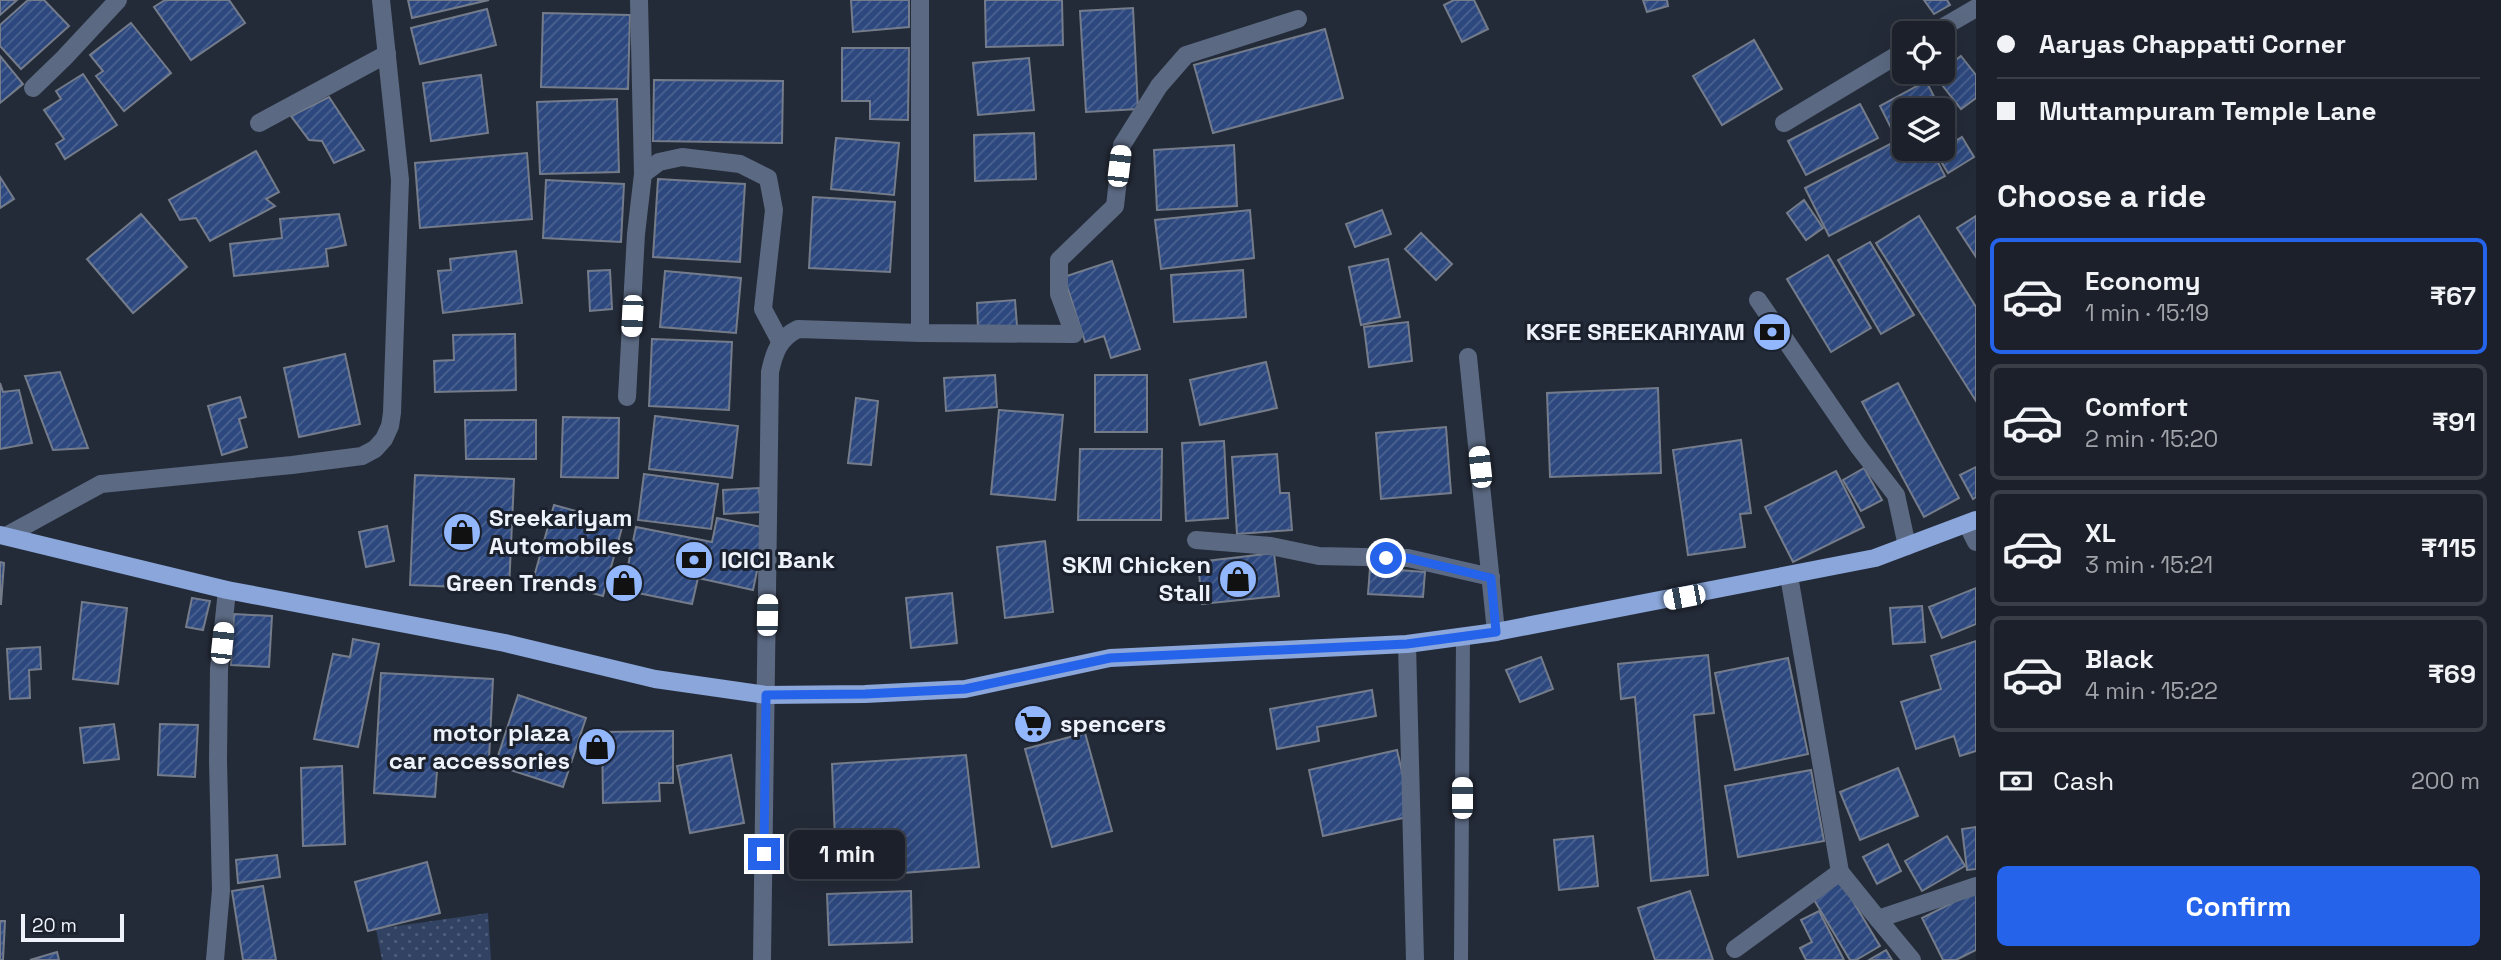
<!DOCTYPE html>
<meta charset="utf-8">
<style>
:root{--surface:#1b202a;--page:#242832;--text:#f1f3f6;--muted:#a0a3a8;--line:#393e47;--accent:#2563eb}
body{margin:0;font-family:"Space Grotesk",sans-serif;background:var(--page);color:var(--text);height:100vh;display:flex;flex-direction:column;font-size:26px;white-space:nowrap}
*{box-sizing:border-box;margin:0}
p{font-size:23px;color:var(--muted)}
.icon{flex:none;width:38px;height:38px;fill:none;stroke:currentColor;stroke-width:2;stroke-linecap:round;stroke-linejoin:round}
.map{position:relative;flex:1;overflow:hidden}
.panel{display:flex;flex-direction:column;background:var(--surface);width:525px}
.panel>*{flex:none}
.guide{display:grid;align-content:center;height:154px;padding:0 21px;background:var(--surface)}
.controls{position:absolute;left:1892px;top:21px;display:grid;gap:14px}
.controls a{display:grid;place-items:center;width:63px;height:63px;border-radius:10px;background:var(--surface);box-shadow:0 7px 28px #0002,0 0 0 2px var(--line);font-size:35px}
.scale{position:absolute;left:21px;bottom:18px;width:103px;box-sizing:border-box;padding-left:7px;border:4px solid #eef2fb;border-top:0;font-size:19px;line-height:24px;white-space:nowrap;color:#eef2fb;-webkit-text-stroke:5px #1b212d;paint-order:stroke}
.end{position:absolute;width:32px;height:32px;margin:-16px;border:9px solid #2563eb;background:#fff;box-shadow:0 0 0 4px #fff}
.from{border-radius:50%}
.bubble{position:absolute;height:49px;border-radius:10px;background:var(--surface);box-shadow:0 7px 28px #0002,0 0 0 2px var(--line);font-size:23px;font-weight:700;line-height:49px;text-align:center}
.car{position:absolute;width:21px;height:42px;margin:-21px -10px;border-radius:9px;box-shadow:0 0 5px 2px #0007;background:linear-gradient(#fff 24%,#345 0 40%,#fff 0 76%,#345 0 86%,#fff 0)}
.guide b{display:flex;align-items:center;gap:24px;height:66px;font-size:26px}
.guide b+b{border-top:2px solid var(--line)}
.guide i{width:18px;height:18px;background:var(--text)}
ul{padding:0;list-style:none}
li{display:flex;align-items:center;gap:21px;height:116px;margin:0 14px 10px;padding:0 7px;border:4px solid var(--line);border-radius:10px}
li div{flex:1}
li b{display:block;font-size:26px}
li em{font-style:normal;font-weight:700}
li.current{border-color:var(--accent)}
li>.icon{width:63px;height:63px;stroke-width:1.5}
h2{padding:0 21px;font-size:32px;line-height:84px}
.pay{display:flex;align-items:center;gap:18px;height:77px;padding:0 21px;font-size:26px}
.pay p{margin-inline-start:auto}
.action{display:flex;gap:14px;margin-top:auto;padding:14px 21px}
.action a{flex:1;height:80px;border-radius:10px;background:var(--accent);color:#fff;font-size:28px;font-weight:700;line-height:80px;text-align:center}
main{display:flex;flex:1;min-height:0}
.map>svg:first-child{display:block}
.park{fill:url(#park-dots)}
.building{fill:url(#building-hatch);stroke:#747c8b;stroke-width:2}
.lines{fill:none;stroke-linecap:round;stroke-linejoin:round}
.service{stroke:#5b6982;stroke-width:14}
.minor{stroke:#5b6982;stroke-width:18}
.primary{stroke:#8aa6da;stroke-width:18}
.route{stroke:#2563eb;stroke-width:9}
.labels{text-anchor:middle;stroke-width:6;stroke-linejoin:round;paint-order:stroke}
.poi-label{font-size:24px;font-weight:bold;fill:#eef2fb;stroke:#1b212d;text-anchor:end}
</style>
<main>
<div class="map">
<svg width="1976" height="960" viewBox="0 0 1976 960">
<defs>
<pattern id="park-dots" width="8" height="8" patternUnits="userSpaceOnUse" patternTransform="scale(1.75)"><rect width="8" height="8" fill="#314263"/><path d="M2 2h.1M6 6h.1" fill="none" stroke="#4f5e7a" stroke-width="1.8" stroke-linecap="round"/></pattern>
<pattern id="building-hatch" width="6" height="6" patternUnits="userSpaceOnUse" patternTransform="scale(1.75)"><rect width="6" height="6" fill="#2d487e"/><path d="M-1 1l2-2M0 6l6-6M5 7l2-2" fill="none" stroke="#4c6391"/></pattern>
</defs>
<rect width="100%" height="100%" fill="#242b38"/>
<!-- park -->
<path class="park" d="M 488,913 L 491,960 L 382,960 L 376,929 Z"/>
<!-- building -->
<g class="building">
<path d="M 0,0 L 17,0 L 0,15 Z"/>
<path d="M 28,0 L 44,0 L 69,26 L 21,69 L 0,46 L 0,25 Z"/>
<path d="M 165,0 L 229,0 L 245,23 L 191,60 L 154,7 Z"/>
<path d="M 408,0 L 489,0 L 412,18 Z"/>
<path d="M 851,0 L 909,0 L 909,27 L 853,32 Z"/>
<path d="M 985,0 L 1062,0 L 1063,45 L 986,47 Z"/>
<path d="M 1454,0 L 1474,0 L 1488,29 L 1462,42 L 1444,5 Z"/>
<path d="M 1643,0 L 1667,0 L 1668,6 L 1647,12 Z"/>
<path d="M 1924,0 L 1947,0 L 1950,5 L 1934,14 Z"/>
<path d="M 1133,8 L 1138,109 L 1086,112 L 1080,11 Z"/>
<path d="M 487,9 L 496,45 L 420,64 L 411,28 Z"/>
<path d="M 543,13 L 630,15 L 628,89 L 541,87 Z"/>
<path d="M 131,23 L 171,73 L 124,111 L 96,76 L 103,71 L 90,55 Z"/>
<path d="M 1325,29 L 1343,98 L 1213,133 L 1194,65 Z"/>
<path d="M 1754,40 L 1782,89 L 1722,125 L 1693,76 Z"/>
<path d="M 842,48 L 909,48 L 908,120 L 870,119 L 870,101 L 842,101 Z"/>
<path d="M 0,56 L 23,84 L 0,103 Z"/>
<path d="M 1961,56 L 1976,75 L 1976,98 L 1961,109 L 1935,76 Z"/>
<path d="M 1029,58 L 1034,110 L 978,115 L 973,63 Z"/>
<path d="M 83,74 L 117,125 L 65,159 L 56,144 L 64,139 L 44,110 L 61,99 L 56,91 Z"/>
<path d="M 481,75 L 488,133 L 431,141 L 423,83 Z"/>
<path d="M 654,80 L 783,81 L 782,143 L 653,141 Z"/>
<path d="M 1926,81 L 1941,110 L 1904,110 L 1904,134 L 1896,138 L 1880,106 Z"/>
<path d="M 329,97 L 364,150 L 334,163 L 322,141 L 309,140 L 291,116 Z"/>
<path d="M 617,99 L 619,172 L 540,174 L 537,102 Z"/>
<path d="M 1860,104 L 1878,138 L 1806,175 L 1788,141 Z"/>
<path d="M 1034,133 L 1036,179 L 975,181 L 974,135 Z"/>
<path d="M 1904,137 L 1904,149 L 1931,149 L 1945,176 L 1829,236 L 1805,188 Z"/>
<path d="M 1962,137 L 1974,157 L 1948,173 L 1936,153 Z"/>
<path d="M 836,138 L 899,143 L 894,195 L 831,189 Z"/>
<path d="M 1234,145 L 1237,206 L 1157,210 L 1154,150 Z"/>
<path d="M 256,151 L 279,192 L 266,199 L 275,206 L 210,241 L 196,218 L 180,220 L 169,200 Z"/>
<path d="M 527,153 L 532,219 L 420,228 L 415,163 Z"/>
<path d="M 0,177 L 14,199 L 0,208 Z"/>
<path d="M 658,179 L 745,184 L 740,262 L 653,257 Z"/>
<path d="M 546,180 L 624,184 L 621,242 L 543,238 Z"/>
<path d="M 813,197 L 895,202 L 890,272 L 809,268 Z"/>
<path d="M 1804,200 L 1823,228 L 1806,240 L 1787,213 Z"/>
<path d="M 1250,210 L 1254,258 L 1161,269 L 1155,220 Z"/>
<path d="M 1382,210 L 1391,234 L 1355,247 L 1346,224 Z"/>
<path d="M 141,214 L 187,267 L 133,313 L 87,259 Z"/>
<path d="M 339,214 L 346,245 L 326,249 L 328,266 L 234,276 L 230,244 L 282,238 L 280,219 Z"/>
<path d="M 1919,216 L 1976,307 L 1976,401 L 1876,243 Z"/>
<path d="M 1976,216 L 1976,257 L 1957,228 Z"/>
<path d="M 1421,233 L 1452,264 L 1436,280 L 1405,249 Z"/>
<path d="M 1870,242 L 1914,315 L 1881,334 L 1838,260 Z"/>
<path d="M 516,251 L 522,303 L 443,313 L 438,271 L 451,270 L 450,259 Z"/>
<path d="M 1828,255 L 1871,328 L 1831,352 L 1787,279 Z"/>
<path d="M 1388,259 L 1400,317 L 1361,325 L 1349,267 Z"/>
<path d="M 1112,261 L 1140,349 L 1111,358 L 1104,336 L 1085,342 L 1064,277 Z"/>
<path d="M 610,270 L 612,309 L 590,311 L 588,271 Z"/>
<path d="M 1243,270 L 1246,317 L 1174,322 L 1171,275 Z"/>
<path d="M 665,271 L 741,278 L 736,333 L 660,327 Z"/>
<path d="M 1015,300 L 1017,326 L 978,329 L 977,303 Z"/>
<path d="M 1408,322 L 1412,361 L 1369,367 L 1364,327 Z"/>
<path d="M 515,334 L 516,390 L 435,392 L 434,361 L 454,360 L 453,335 Z"/>
<path d="M 652,339 L 732,342 L 729,410 L 649,406 Z"/>
<path d="M 345,354 L 360,424 L 299,437 L 284,368 Z"/>
<path d="M 1266,362 L 1277,408 L 1200,425 L 1190,380 Z"/>
<path d="M 60,372 L 88,448 L 53,450 L 25,376 Z"/>
<path d="M 995,375 L 997,407 L 946,411 L 944,378 Z"/>
<rect x="1095" y="375" width="52" height="57"/>
<path d="M 0,383 L 3,392 L 19,390 L 32,443 L 0,449 Z"/>
<path d="M 1898,383 L 1959,498 L 1924,517 L 1862,402 Z"/>
<path d="M 1658,388 L 1661,473 L 1550,477 L 1547,393 Z"/>
<path d="M 240,397 L 246,417 L 239,419 L 247,447 L 222,455 L 208,406 Z"/>
<path d="M 856,398 L 878,401 L 871,465 L 848,463 Z"/>
<path d="M 999,410 L 1063,415 L 1055,500 L 991,494 Z"/>
<path d="M 655,416 L 738,426 L 732,478 L 649,469 Z"/>
<path d="M 563,417 L 619,418 L 618,478 L 561,477 Z"/>
<path d="M 465,420 L 536,420 L 536,459 L 466,459 Z"/>
<path d="M 1446,427 L 1451,493 L 1381,499 L 1376,433 Z"/>
<path d="M 1741,440 L 1751,513 L 1740,514 L 1745,547 L 1688,555 L 1673,450 Z"/>
<path d="M 1224,441 L 1228,518 L 1186,521 L 1182,443 Z"/>
<path d="M 1080,449 L 1162,449 L 1161,520 L 1078,520 Z"/>
<path d="M 1277,454 L 1280,493 L 1289,493 L 1292,530 L 1237,534 L 1232,457 Z"/>
<path d="M 1976,467 L 1976,497 L 1973,499 L 1960,475 Z"/>
<path d="M 1864,468 L 1882,500 L 1861,511 L 1843,480 Z"/>
<path d="M 1836,471 L 1864,527 L 1793,562 L 1765,507 Z"/>
<path d="M 644,474 L 718,484 L 711,529 L 638,520 Z"/>
<path d="M 415,475 L 514,479 L 509,589 L 410,585 Z"/>
<path d="M 759,488 L 761,512 L 724,514 L 723,490 Z"/>
<path d="M 554,505 L 623,524 L 603,596 L 534,577 Z"/>
<path d="M 717,518 L 766,528 L 753,590 L 698,578 L 692,604 L 623,590 L 636,527 L 712,542 Z"/>
<path d="M 387,526 L 394,561 L 366,567 L 359,532 Z"/>
<path d="M 1045,541 L 1053,612 L 1005,618 L 997,547 Z"/>
<path d="M 1274,553 L 1279,596 L 1202,604 L 1198,562 Z"/>
<path d="M 0,562 L 4,563 L 1,604 L 0,604 Z"/>
<path d="M 1370,568 L 1425,572 L 1423,597 L 1368,594 Z"/>
<path d="M 1976,588 L 1976,624 L 1942,638 L 1929,607 Z"/>
<path d="M 952,593 L 957,643 L 911,648 L 906,598 Z"/>
<path d="M 192,598 L 210,601 L 203,630 L 186,627 Z"/>
<path d="M 82,602 L 127,608 L 118,684 L 73,679 Z"/>
<path d="M 1922,606 L 1925,642 L 1893,644 L 1890,608 Z"/>
<path d="M 234,614 L 272,616 L 269,667 L 231,665 Z"/>
<path d="M 353,639 L 379,644 L 358,747 L 314,739 L 333,654 L 350,657 Z"/>
<path d="M 1976,641 L 1976,751 L 1960,756 L 1954,736 L 1916,749 L 1901,702 L 1941,689 L 1931,656 Z"/>
<path d="M 40,647 L 41,669 L 29,670 L 30,698 L 10,699 L 7,649 Z"/>
<path d="M 1708,655 L 1714,713 L 1694,715 L 1708,875 L 1651,881 L 1635,697 L 1621,699 L 1618,664 Z"/>
<path d="M 1541,657 L 1553,689 L 1520,702 L 1506,670 Z"/>
<path d="M 1788,658 L 1808,754 L 1735,770 L 1715,673 Z"/>
<path d="M 381,673 L 493,679 L 489,759 L 438,757 L 435,797 L 374,793 Z"/>
<path d="M 1372,690 L 1376,716 L 1317,727 L 1319,741 L 1277,749 L 1270,709 Z"/>
<path d="M 518,695 L 586,718 L 563,787 L 495,765 Z"/>
<path d="M 114,724 L 119,759 L 84,763 L 80,728 Z"/>
<path d="M 160,724 L 198,725 L 195,777 L 158,775 Z"/>
<path d="M 673,731 L 673,783 L 659,783 L 660,801 L 603,803 L 602,732 Z"/>
<path d="M 1085,733 L 1112,831 L 1052,847 L 1025,749 Z"/>
<path d="M 1397,750 L 1412,816 L 1323,836 L 1309,770 Z"/>
<path d="M 731,755 L 744,823 L 690,833 L 677,766 Z"/>
<path d="M 966,755 L 979,867 L 839,878 L 836,865 L 832,764 Z"/>
<path d="M 342,766 L 345,844 L 303,846 L 301,768 Z"/>
<path d="M 1898,768 L 1918,816 L 1860,840 L 1840,792 Z"/>
<path d="M 1811,770 L 1824,841 L 1738,857 L 1725,786 Z"/>
<path d="M 1976,827 L 1976,869 L 1967,870 L 1962,829 Z"/>
<path d="M 1593,836 L 1598,886 L 1559,890 L 1554,840 Z"/>
<path d="M 1947,836 L 1965,866 L 1922,891 L 1905,861 Z"/>
<path d="M 1888,844 L 1901,871 L 1877,884 L 1863,857 Z"/>
<path d="M 277,855 L 280,877 L 238,883 L 236,860 Z"/>
<path d="M 427,862 L 440,913 L 368,931 L 355,882 Z"/>
<path d="M 1843,880 L 1848,893 L 1880,946 L 1856,960 L 1850,960 L 1813,898 Z"/>
<path d="M 263,886 L 276,960 L 243,960 L 232,891 Z"/>
<path d="M 911,891 L 912,942 L 829,945 L 827,894 Z"/>
<path d="M 1690,891 L 1713,960 L 1655,960 L 1638,908 Z"/>
<path d="M 1976,891 L 1976,950 L 1956,960 L 1943,960 L 1922,918 Z"/>
<path d="M 1819,911 L 1844,960 L 1806,960 L 1800,948 L 1812,942 L 1801,920 Z"/>
<path d="M 0,921 L 5,921 L 3,960 L 0,960 Z"/>
<path d="M 1886,950 L 1892,960 L 1869,960 Z"/>
<path d="M 57,952 L 59,960 L 30,960 Z"/>
</g>
<g class="lines">
<!-- service -->
<path class="service" d="M 1461,960 L 1463,637"/>
<!-- minor -->
<g class="minor">
<path d="M 639,0 L 643,174"/>
<path d="M 1933,33 L 1976,8"/>
<path d="M 33,88 L 64,58 L 118,0"/>
<path d="M 259,123 L 387,54"/>
<path d="M 1784,123 L 1904,51"/>
<path d="M 1758,300 L 1858,446 L 1896,495 L 1907,546"/>
<path d="M 920,333 L 920,0"/>
<path d="M 1468,357 L 1496,632"/>
<path d="M 627,397 L 636,234 L 643,174 L 659,162 L 682,157 L 740,164 L 768,178 L 774,210 L 763,309 L 780,341"/>
<path d="M 1967,524 L 1976,542"/>
<path d="M 6,536 L 101,484 L 292,465 L 362,456 L 375,449 L 384,439 L 390,426 L 392,413 L 400,180 L 381,0"/>
<path d="M 1196,540 L 1271,546 L 1319,556 L 1408,558 L 1491,577"/>
<path d="M 1407,644 L 1415,960"/>
<path d="M 1840,872 L 1878,919 L 1976,886"/>
<path d="M 1878,919 L 1912,960"/>
<path d="M 1735,949 L 1840,872 L 1789,576"/>
<path d="M 215,960 L 221,890 L 218,760 L 219,669 L 227,590"/>
<path d="M 762,960 L 770,372 C 774,353 779,338 798,329 L 920,333 L 1074,334 L 1059,294 L 1059,260 L 1115,206 L 1122,145 L 1159,86 L 1186,55 L 1298,19"/>
</g>
<!-- primary -->
<path class="primary" d="M 0,535 L 227,590 L 505,643 L 655,679 L 766,695 L 865,694 L 965,689 L 1110,658 L 1407,644 L 1496,632 L 1875,558 L 1976,520"/>
</g>
<g class="lines">
<!-- route -->
<path class="route" d="M 764,854 L 766,695 L 865,694 L 965,689 L 1110,658 L 1407,644 L 1496,632 L 1491,578 L 1408,558 L 1386,558"/>
</g>
<!-- icons -->
<defs>
<symbol id="bank-disc" viewBox="-11 -11 22 22"><circle r="9.5" fill="#92b7fd" stroke="#1b212d"/><path d="M-6-4H6V4H-6ZM0-2.3a2.3 2.3 0 1 0 0 4.6a2.3 2.3 0 1 0 0-4.6Z" fill="#111"/></symbol>
<symbol id="shop-disc" viewBox="-11 -11 22 22"><circle r="9.5" fill="#92b7fd" stroke="#1b212d"/><path d="M-5-2.5h2.3a2.7 3.5 0 0 1 5.4 0H5L5.5 6h-11ZM-1.5-2.5h3a1.5 2.3 0 0 0-3 0Z" fill="#111"/></symbol>
<symbol id="supermarket-disc" viewBox="-11 -11 22 22"><circle r="9.5" fill="#92b7fd" stroke="#1b212d"/><path d="M-6-5.5h2.5l.6 2H6L4.5 2H-2.5L-4.4-4H-6ZM-1.5 3.2a1.3 1.3 0 1 0 .1 0ZM3 3.2a1.3 1.3 0 1 0 .1 0Z" fill="#111"/></symbol>
</defs>
<g fill-rule="evenodd">
<use href="#bank-disc" x="1750" y="310" width="44" height="44"/>
<use href="#shop-disc" x="440" y="510" width="44" height="44"/>
<use href="#bank-disc" x="672" y="538" width="44" height="44"/>
<use href="#shop-disc" x="1216" y="557" width="44" height="44"/>
<use href="#shop-disc" x="602" y="561" width="44" height="44"/>
<use href="#supermarket-disc" x="1011" y="702" width="44" height="44"/>
<use href="#shop-disc" x="575" y="725" width="44" height="44"/>
</g>
<g class="labels">
<!-- poi labels -->
<g class="poi-label">
<text x="1745" y="340">KSFE SREEKARIYAM</text>
<text x="489" y="526" text-anchor="start">Sreekariyam<tspan x="489" dy="28">Automobiles</tspan></text>
<text x="721" y="568" text-anchor="start">ICICI Bank</text>
<text x="1211" y="573">SKM Chicken<tspan x="1211" dy="28">Stall</tspan></text>
<text x="597" y="591">Green Trends</text>
<text x="1060" y="732" text-anchor="start">spencers</text>
<text x="570" y="741">motor plaza<tspan x="570" dy="28">car accessories</tspan></text>
</g>
</g>
</svg>
<div class="controls">
<a><svg class="icon" aria-label="locate" viewBox="0 0 24 24"><circle cx="12" cy="12" r="6"/><path d="M12 2v4M12 18v4M2 12h4M18 12h4"/></svg></a>
<a><svg class="icon" aria-label="layers" viewBox="0 0 24 24"><path d="M12 4l9 5-9 5-9-5zM3 14l9 5 9-5"/></svg></a>
</div>
<div class="scale">20 m</div>
<i class="end from" style="left:1386px;top:558px"></i>
<i class="end" style="left:764px;top:854px"></i>
<div class="bubble" style="left:789px;top:830px;width:116px">1 min</div>
<i class="car" style="left:1119px;top:166px;rotate:7deg"></i>
<i class="car" style="left:632px;top:316px;rotate:183deg"></i>
<i class="car" style="left:1480px;top:467px;rotate:354deg"></i>
<i class="car" style="left:1684px;top:597px;rotate:259deg"></i>
<i class="car" style="left:767px;top:615px;rotate:1deg"></i>
<i class="car" style="left:222px;top:643px;rotate:6deg"></i>
<i class="car" style="left:1462px;top:798px;rotate:0deg"></i>
</div>
<section class="panel">
<div class="guide">
<b><i class="from"></i>Aaryas Chappatti Corner</b>
<b><i></i>Muttampuram Temple Lane</b>
</div>
<h2>Choose a ride</h2>
<ul>
<li class="current"><svg class="icon" aria-label="car" viewBox="0 0 24 24"><path d="M5 17H2v-5l4-1 3-4h7l3 4 3 1v5h-3M9 17h6M6 11h13"/><circle cx="7" cy="17" r="2"/><circle cx="17" cy="17" r="2"/></svg><div><b>Economy</b><p>1 min · 15:19</p></div><em>₹67</em></li>
<li><svg class="icon" aria-label="car" viewBox="0 0 24 24"><path d="M5 17H2v-5l4-1 3-4h7l3 4 3 1v5h-3M9 17h6M6 11h13"/><circle cx="7" cy="17" r="2"/><circle cx="17" cy="17" r="2"/></svg><div><b>Comfort</b><p>2 min · 15:20</p></div><em>₹91</em></li>
<li><svg class="icon" aria-label="car" viewBox="0 0 24 24"><path d="M5 17H2v-5l4-1 3-4h7l3 4 3 1v5h-3M9 17h6M6 11h13"/><circle cx="7" cy="17" r="2"/><circle cx="17" cy="17" r="2"/></svg><div><b>XL</b><p>3 min · 15:21</p></div><em>₹115</em></li>
<li><svg class="icon" aria-label="car" viewBox="0 0 24 24"><path d="M5 17H2v-5l4-1 3-4h7l3 4 3 1v5h-3M9 17h6M6 11h13"/><circle cx="7" cy="17" r="2"/><circle cx="17" cy="17" r="2"/></svg><div><b>Black</b><p>4 min · 15:22</p></div><em>₹69</em></li>
</ul>
<div class="pay"><svg class="icon" aria-label="cash" viewBox="0 0 24 24"><path d="M3 7h18v10H3z"/><circle cx="12" cy="12" r="2"/></svg>Cash<p>200 m</p></div>
<div class="action"><a>Confirm</a></div>
</section>
</main>
